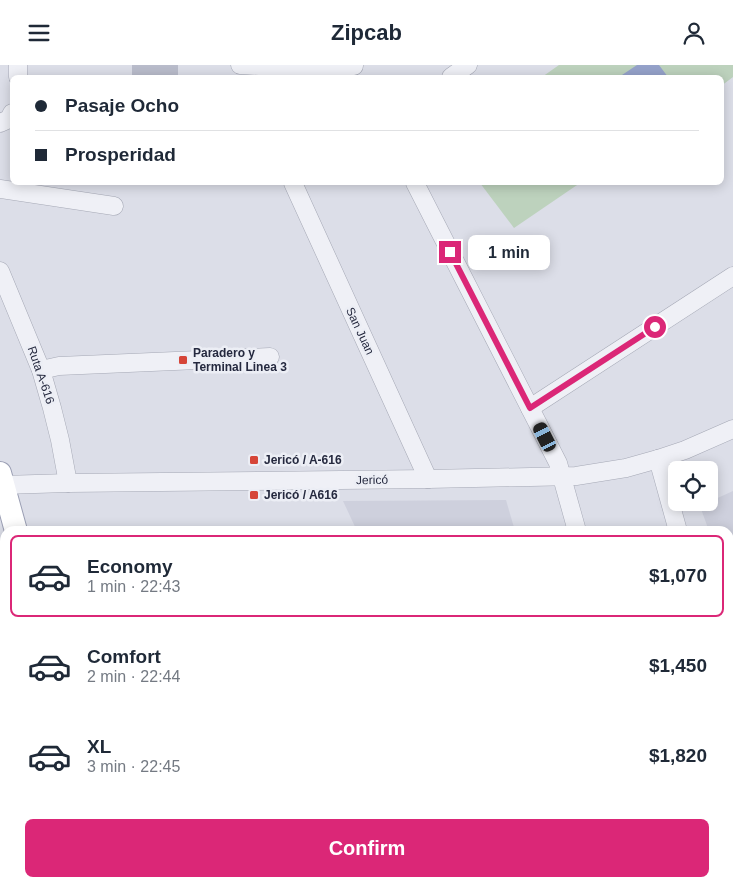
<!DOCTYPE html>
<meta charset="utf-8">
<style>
:root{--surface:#fff;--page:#f2f2f3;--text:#1f2937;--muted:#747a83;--line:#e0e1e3;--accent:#db2777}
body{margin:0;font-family:Arial,sans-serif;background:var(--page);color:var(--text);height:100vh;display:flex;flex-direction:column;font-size:19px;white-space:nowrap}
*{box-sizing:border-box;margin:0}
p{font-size:16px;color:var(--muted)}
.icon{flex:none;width:28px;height:28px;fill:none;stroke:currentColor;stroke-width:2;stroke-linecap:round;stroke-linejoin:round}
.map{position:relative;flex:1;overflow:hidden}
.panel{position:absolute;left:0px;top:461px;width:734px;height:361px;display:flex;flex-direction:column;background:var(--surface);border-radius:15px 15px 0 0;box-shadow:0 2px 12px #0003}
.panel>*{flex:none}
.top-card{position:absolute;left:10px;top:10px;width:714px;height:110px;border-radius:8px;box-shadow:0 2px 12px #0003;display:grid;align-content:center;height:110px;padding:0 25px;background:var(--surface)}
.tools{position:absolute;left:668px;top:396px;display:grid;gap:10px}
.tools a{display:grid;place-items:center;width:50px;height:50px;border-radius:8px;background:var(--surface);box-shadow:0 2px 12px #0003;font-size:25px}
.end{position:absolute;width:22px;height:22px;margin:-11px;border:6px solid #db2777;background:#fff;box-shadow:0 0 0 2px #fff}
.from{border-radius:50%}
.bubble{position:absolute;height:35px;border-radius:8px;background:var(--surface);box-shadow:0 2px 12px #0003;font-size:16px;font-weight:700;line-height:35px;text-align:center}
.car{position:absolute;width:15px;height:30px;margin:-15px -8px;border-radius:6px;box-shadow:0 0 4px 1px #0007;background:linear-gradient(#222 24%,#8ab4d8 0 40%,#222 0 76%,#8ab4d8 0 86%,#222 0)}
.top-card b{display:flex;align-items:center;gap:18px;height:48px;font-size:19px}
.top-card b+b{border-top:1px solid var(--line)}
.top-card i{width:12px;height:12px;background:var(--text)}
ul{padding:9px 0 0;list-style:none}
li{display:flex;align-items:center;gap:15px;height:82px;margin:0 10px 8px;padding:0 15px;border:2px solid transparent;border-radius:8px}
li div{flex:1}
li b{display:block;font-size:19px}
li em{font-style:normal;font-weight:700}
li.current{border-color:var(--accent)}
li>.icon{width:45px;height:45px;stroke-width:1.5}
.button{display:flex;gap:10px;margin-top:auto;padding:10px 25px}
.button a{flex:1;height:58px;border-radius:8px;background:var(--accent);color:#fff;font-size:20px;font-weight:700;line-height:58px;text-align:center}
header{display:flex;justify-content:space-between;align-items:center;height:65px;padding:0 25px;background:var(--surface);font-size:22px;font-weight:700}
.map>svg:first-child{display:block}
.built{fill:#ced0dd}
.green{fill:#bdd2bd}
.water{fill:#95a2ca}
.building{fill:#b9bccb}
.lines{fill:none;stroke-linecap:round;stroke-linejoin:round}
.minor-casing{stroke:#a5a8b5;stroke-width:19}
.major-casing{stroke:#9b9fb4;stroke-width:24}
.minor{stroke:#eff0f6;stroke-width:18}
.major{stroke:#fff;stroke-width:22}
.route{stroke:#db2777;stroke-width:6}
.poi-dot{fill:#d64538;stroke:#eceef5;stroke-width:2}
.labels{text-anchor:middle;stroke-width:5;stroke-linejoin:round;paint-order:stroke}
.street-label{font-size:12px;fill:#25293f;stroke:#eceef5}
.poi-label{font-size:12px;font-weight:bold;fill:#25293f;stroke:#eceef5;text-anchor:start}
</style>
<header><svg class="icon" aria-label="menu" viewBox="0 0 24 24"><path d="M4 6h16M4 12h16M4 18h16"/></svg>Zipcab<svg class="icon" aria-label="person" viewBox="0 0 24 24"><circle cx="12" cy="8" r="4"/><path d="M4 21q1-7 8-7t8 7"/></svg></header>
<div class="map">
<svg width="733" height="822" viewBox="0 0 733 822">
<rect width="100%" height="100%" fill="#dcdee8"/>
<!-- built -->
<g class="built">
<path d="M 733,426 L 733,504 L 729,504 L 729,466 L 709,466 L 700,441 Z"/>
<path d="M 506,435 L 515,466 L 357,466 L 343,436 Z"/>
<path d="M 209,818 L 444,818 L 445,822 L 210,822 Z"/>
<path d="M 495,818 L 614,818 L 616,822 L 496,822 Z"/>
</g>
<!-- green -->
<g class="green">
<path d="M 559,0 L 733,0 L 733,12 L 721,21 L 721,12 L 542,12 Z"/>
<path d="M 480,118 L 580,118 L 514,163 Z"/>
</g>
<!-- water -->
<path class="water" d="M 637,0 L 659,0 L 668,12 L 619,12 Z"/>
<!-- building -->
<path class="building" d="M 132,0 L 178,0 L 178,10 L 132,11 Z"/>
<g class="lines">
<defs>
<g id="minor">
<path d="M 18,0 L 18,12"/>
<path d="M 240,0 L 277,2 L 354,1"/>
<path d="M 451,12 L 468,0"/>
<path d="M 0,58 L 9,54 L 12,48"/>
<path d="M 293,118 L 428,414"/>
<path d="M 415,118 L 558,398 L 577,466"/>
<path d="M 0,124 L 114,141"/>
<path d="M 0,206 L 41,305 L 52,343 L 60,375 L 68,418"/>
<path d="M 41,305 L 59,301 L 270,292"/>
<path d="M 530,343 L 733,211"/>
<path d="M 658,394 L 678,466"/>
<path d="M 3,420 L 68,418 L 428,414 L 576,411 L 626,403 L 658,394 L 685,385 L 733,364"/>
<path d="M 729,522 L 733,522"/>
<path d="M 0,636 L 5,652"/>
<path d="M 729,659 L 733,676"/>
<path d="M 729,797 L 733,796"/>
<path d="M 54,818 L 56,822"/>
<path d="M 458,818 L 459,822"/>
<path d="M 670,818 L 671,822"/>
<path d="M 71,822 L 84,818"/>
</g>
<g id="major">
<path d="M 0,408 L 16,466"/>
<path d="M 115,818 L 117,822"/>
</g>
</defs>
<!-- minor casing -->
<use href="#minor" class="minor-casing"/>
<!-- major casing -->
<use href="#major" class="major-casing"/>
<!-- minor -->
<use href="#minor" class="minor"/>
<!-- major -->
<use href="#major" class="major"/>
</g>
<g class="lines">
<!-- route -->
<path class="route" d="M 450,187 L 530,343 L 655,262"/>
</g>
<!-- markers -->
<g class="poi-dot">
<rect x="178" y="290" width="10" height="10" rx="2.5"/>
<rect x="249" y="390" width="10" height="10" rx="2.5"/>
<rect x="249" y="425" width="10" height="10" rx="2.5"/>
</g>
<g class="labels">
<!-- street labels -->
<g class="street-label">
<text transform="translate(360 266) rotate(65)" y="4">San Juan</text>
<text transform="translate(41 310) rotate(71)" y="4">Ruta A-616</text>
<text transform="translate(372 415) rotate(-1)" y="4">Jericó</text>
</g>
<!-- poi labels -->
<g class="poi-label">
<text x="193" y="292">Paradero y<tspan x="193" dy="14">Terminal Linea 3</tspan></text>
<text x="264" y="399">Jericó / A-616</text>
<text x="264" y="434">Jericó / A616</text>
</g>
</g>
</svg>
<div class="tools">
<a><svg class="icon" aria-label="locate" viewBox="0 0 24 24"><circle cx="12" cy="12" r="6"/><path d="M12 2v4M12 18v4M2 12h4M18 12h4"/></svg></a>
</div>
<i class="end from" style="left:655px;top:262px"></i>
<i class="end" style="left:450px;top:187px"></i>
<div class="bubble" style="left:468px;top:170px;width:82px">1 min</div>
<i class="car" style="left:545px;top:372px;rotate:333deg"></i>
<div class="top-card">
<b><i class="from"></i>Pasaje Ocho</b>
<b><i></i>Prosperidad</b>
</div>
<section class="panel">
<ul>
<li class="current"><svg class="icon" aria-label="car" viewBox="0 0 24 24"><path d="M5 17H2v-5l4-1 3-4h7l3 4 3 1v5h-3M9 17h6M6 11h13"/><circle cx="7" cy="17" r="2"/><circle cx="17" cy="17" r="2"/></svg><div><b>Economy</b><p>1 min · 22:43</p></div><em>$1,070</em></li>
<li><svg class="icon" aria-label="car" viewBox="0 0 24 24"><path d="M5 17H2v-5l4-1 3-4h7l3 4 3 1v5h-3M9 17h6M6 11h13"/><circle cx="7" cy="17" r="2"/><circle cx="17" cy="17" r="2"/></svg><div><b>Comfort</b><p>2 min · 22:44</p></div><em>$1,450</em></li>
<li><svg class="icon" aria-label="car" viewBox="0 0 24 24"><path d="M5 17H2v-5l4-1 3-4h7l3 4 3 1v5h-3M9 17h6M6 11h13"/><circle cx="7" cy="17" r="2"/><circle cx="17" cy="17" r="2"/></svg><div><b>XL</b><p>3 min · 22:45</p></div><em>$1,820</em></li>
</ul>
<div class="button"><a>Confirm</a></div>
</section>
</div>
